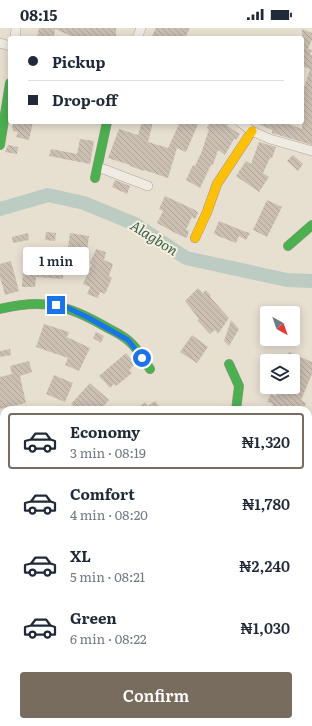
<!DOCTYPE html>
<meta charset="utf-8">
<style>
:root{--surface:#fff;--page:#f2f2f3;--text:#1f2937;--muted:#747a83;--line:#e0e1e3;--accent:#786c5e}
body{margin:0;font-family:Literata,serif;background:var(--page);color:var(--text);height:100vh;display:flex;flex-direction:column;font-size:15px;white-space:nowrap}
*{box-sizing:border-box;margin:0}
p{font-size:13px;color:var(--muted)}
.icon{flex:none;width:22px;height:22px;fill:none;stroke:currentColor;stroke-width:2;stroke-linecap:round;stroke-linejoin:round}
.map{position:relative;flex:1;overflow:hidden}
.side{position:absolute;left:0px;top:378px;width:312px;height:320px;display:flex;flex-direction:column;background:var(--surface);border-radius:12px 12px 0 0;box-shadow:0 2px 10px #0003}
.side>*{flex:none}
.guide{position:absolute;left:8px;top:8px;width:296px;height:88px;border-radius:4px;box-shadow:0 2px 10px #0003;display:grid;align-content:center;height:88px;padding:0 20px;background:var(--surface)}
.needle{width:26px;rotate:140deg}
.tools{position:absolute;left:260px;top:278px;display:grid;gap:8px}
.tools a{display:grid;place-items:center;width:40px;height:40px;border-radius:4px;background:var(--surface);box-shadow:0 2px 10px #0003;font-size:20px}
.end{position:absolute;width:18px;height:18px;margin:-9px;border:5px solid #1a73e8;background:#fff;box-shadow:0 0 0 2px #fff}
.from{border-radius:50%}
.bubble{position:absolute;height:28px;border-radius:4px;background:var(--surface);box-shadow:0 2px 10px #0003;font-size:13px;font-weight:600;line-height:28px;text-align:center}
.guide b{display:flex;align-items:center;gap:14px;height:38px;font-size:15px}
.guide b+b{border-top:1px solid var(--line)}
.guide i{width:10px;height:10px;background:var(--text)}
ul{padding:7px 0 0;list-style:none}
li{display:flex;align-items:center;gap:12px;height:56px;margin:0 8px 6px;padding:0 12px;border:2px solid transparent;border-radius:4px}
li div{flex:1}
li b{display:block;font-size:15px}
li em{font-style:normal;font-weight:600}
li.active{border-color:var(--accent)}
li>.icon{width:36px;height:36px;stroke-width:1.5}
.cta{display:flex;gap:8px;margin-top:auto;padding:8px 20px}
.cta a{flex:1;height:46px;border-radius:4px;background:var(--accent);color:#fff;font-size:16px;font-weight:600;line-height:46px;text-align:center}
.status{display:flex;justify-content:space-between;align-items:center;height:28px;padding:0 20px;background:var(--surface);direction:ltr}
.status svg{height:11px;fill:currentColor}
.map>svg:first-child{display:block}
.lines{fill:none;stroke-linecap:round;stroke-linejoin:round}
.river{stroke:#bcccc2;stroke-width:14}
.building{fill:url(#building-back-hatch)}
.lane-casing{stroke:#ada599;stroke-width:5.5}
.street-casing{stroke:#ada599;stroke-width:10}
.fast-casing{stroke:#9c958a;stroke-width:10}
.slow-casing{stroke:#9c958a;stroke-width:10}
.lane{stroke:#efebe3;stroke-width:4.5}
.street{stroke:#efebe3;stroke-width:9}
.fast{stroke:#4caf50;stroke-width:9}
.slow{stroke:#ffc107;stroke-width:9}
.route{stroke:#1a73e8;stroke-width:5}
.labels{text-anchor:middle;stroke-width:4;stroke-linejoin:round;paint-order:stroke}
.water-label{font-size:14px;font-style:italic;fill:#2f5d5a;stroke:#f7eed8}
</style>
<div class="status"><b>08:15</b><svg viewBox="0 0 49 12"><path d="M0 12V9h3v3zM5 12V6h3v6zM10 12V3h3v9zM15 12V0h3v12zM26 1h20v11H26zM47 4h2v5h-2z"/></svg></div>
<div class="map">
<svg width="312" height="698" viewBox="0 0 312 698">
<defs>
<pattern id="building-back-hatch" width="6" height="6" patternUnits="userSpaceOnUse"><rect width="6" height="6" fill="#cbbfb2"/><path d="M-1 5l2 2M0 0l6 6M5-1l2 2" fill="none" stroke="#afa499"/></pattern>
</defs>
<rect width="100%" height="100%" fill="#e7e0d1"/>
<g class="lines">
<!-- river -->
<path class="river" d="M 0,181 L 48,167 L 84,175 L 135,196 L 186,230 L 287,252 L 312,253"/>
</g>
<!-- building -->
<g class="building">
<path d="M 39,0 L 116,0 L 116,10 L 76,10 L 55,1 L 54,9 L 48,8 L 48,10 L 37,10 Z"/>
<path d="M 156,0 L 190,0 L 185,10 L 151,10 Z"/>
<path d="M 302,1 L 312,5 L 312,12 L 308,21 L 312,22 L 310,27 L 312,27 L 312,117 L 272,105 L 272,102 L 254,94 L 289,94 L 288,96 L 302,101 L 302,66 L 310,41 L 302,38 Z"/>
<path d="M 13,94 L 33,94 L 29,112 L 16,109 L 18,104 L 13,103 L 13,101 L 12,100 Z"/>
<path d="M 142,94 L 153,94 L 148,114 L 168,120 L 180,94 L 199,94 L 186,124 L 177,120 L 168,150 L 144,142 L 144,143 L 130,138 L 130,137 L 108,130 L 119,101 L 138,107 Z"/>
<path d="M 210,94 L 229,94 L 227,98 L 240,106 L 236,112 L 234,111 L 225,127 L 218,122 L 213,137 L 211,137 L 200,160 L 186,152 L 193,137 L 195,138 L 202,123 L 209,101 L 207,100 Z"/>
<path d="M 80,111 L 94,113 L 90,136 L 49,128 L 51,121 L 77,126 Z"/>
<path d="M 259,114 L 276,119 L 272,130 L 270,130 L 263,145 L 269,149 L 259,164 L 236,148 L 246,133 L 251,136 Z"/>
<path d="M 8,117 L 18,119 L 17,126 L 5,124 Z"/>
<path d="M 293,127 L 303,136 L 298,143 L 287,133 Z"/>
<path d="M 115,152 L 130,158 L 127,166 L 112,159 Z"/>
<path d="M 165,168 L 195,182 L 198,185 L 195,191 L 192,189 L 186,202 L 189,203 L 187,210 L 179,207 L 157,195 L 163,183 L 159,181 Z"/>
<path d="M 267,172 L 282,179 L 267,209 L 253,202 Z"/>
<path d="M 219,193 L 246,204 L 250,205 L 246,212 L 239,208 L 236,215 L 218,208 L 214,205 Z"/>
<path d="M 46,204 L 56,205 L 55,213 L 45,212 Z"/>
<path d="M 28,205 L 29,212 L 13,215 L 12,209 Z"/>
<path d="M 70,205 L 89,208 L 87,223 L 68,220 Z"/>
<path d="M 96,221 L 106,224 L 104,232 L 113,236 L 109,248 L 112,250 L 105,266 L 100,264 L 98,270 L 87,266 L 90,259 L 83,256 L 92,236 L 90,235 Z"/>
<path d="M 24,227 L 37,227 L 37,233 L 64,234 L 63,251 L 36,249 L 35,259 L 22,259 Z"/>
<path d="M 11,233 L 19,263 L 5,267 L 0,249 L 0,236 Z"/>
<path d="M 198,260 L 203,265 L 206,262 L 211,268 L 210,269 L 229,290 L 218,306 L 215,302 L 210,306 L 197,292 L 199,291 L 185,273 Z"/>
<path d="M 231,292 L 239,301 L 229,318 L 224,313 Z"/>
<path d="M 44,296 L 69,304 L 67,309 L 90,320 L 79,343 L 65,337 L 68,330 L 36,319 Z"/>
<path d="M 96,304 L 104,308 L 101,315 L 93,310 Z"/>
<path d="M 192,307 L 208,319 L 197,335 L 180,324 Z"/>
<path d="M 10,321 L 11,327 L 0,329 L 0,323 Z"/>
<path d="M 289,324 L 312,334 L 312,346 L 301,372 L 306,375 L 303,382 L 270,382 L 273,376 L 267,374 L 271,366 L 276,368 L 280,359 L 293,359 L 293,333 L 286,332 Z"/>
<path d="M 126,325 L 135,336 L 129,342 L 132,345 L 116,358 L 114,356 L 110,360 L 99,348 Z"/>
<path d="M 29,333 L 32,344 L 20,348 L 26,375 L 0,381 L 0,349 L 12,346 L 10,338 Z"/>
<path d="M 54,347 L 73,355 L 65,374 L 46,366 Z"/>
<path d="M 90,355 L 109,372 L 100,382 L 68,382 L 73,377 L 71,376 Z"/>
<path d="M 155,373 L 162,382 L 136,382 L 145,374 L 148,378 Z"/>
</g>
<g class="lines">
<defs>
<path id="lane" d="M 50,698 L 52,694"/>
<g id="street">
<path d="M 15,10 L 16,0"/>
<path d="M 137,10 L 141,0"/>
<path d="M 0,15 L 10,18"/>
<path d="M 240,94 L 252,103 L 270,111 L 312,123"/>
<path d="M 98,139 L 148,158"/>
<path d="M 0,394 L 4,393"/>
<path d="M 0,466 L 4,472"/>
<path d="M 308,611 L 312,609"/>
<path d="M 0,621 L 4,619"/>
<path d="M 150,694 L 152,698"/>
<path d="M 300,694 L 303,698"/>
</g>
<g id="fast">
<path d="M 0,117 L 10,55"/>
<path d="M 95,150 L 107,94"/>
<path d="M 288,218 L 312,197"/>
<path d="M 0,281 C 44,270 68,277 106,299 C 115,304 125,308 132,316 C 139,323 144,332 150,341"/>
<path d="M 229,336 L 239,358 L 236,382"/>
</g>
<path id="slow" d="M 195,210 L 207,184 L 217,156 L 252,103"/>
</defs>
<!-- lane casing -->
<use href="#lane" class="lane-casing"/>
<!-- street casing -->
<use href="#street" class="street-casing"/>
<!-- fast casing -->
<use href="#fast" class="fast-casing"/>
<!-- slow casing -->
<use href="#slow" class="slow-casing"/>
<!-- lane -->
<use href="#lane" class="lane"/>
<!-- street -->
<use href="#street" class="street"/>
<!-- fast -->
<use href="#fast" class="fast"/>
<!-- slow -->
<use href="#slow" class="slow"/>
</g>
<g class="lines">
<!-- route -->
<path class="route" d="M 56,277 L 68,280 L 89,290 L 128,312 L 142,330"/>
</g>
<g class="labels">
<!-- water labels -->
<g class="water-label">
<text transform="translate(154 210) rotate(32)" y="5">Alagbon</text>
</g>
</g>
</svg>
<div class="tools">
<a><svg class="needle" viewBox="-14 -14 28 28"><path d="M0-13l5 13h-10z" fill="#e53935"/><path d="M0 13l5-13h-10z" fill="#747a83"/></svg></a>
<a><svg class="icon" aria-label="layers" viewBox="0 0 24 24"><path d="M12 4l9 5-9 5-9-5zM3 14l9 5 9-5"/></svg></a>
</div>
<i class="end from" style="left:142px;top:330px"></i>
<i class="end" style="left:56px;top:277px"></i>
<div class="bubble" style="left:23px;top:219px;width:66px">1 min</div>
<div class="guide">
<b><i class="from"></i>Pickup</b>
<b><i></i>Drop-off</b>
</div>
<section class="side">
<ul>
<li class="active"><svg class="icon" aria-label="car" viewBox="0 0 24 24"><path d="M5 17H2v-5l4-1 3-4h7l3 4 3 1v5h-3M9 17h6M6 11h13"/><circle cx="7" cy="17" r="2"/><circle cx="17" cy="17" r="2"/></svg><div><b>Economy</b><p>3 min · 08:19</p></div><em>₦1,320</em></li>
<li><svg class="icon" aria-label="car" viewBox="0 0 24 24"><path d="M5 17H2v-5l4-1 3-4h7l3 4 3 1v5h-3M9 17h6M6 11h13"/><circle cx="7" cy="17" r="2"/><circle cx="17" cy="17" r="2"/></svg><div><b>Comfort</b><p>4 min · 08:20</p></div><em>₦1,780</em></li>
<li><svg class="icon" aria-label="car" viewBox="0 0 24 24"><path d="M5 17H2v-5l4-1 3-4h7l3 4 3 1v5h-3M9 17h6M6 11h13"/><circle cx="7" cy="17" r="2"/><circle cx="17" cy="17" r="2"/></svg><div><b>XL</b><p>5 min · 08:21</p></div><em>₦2,240</em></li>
<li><svg class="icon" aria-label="car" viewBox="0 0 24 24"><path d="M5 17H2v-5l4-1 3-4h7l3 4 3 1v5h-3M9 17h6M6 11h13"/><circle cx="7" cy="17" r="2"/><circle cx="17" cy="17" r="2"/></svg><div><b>Green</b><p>6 min · 08:22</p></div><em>₦1,030</em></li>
</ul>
<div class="cta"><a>Confirm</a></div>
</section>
</div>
